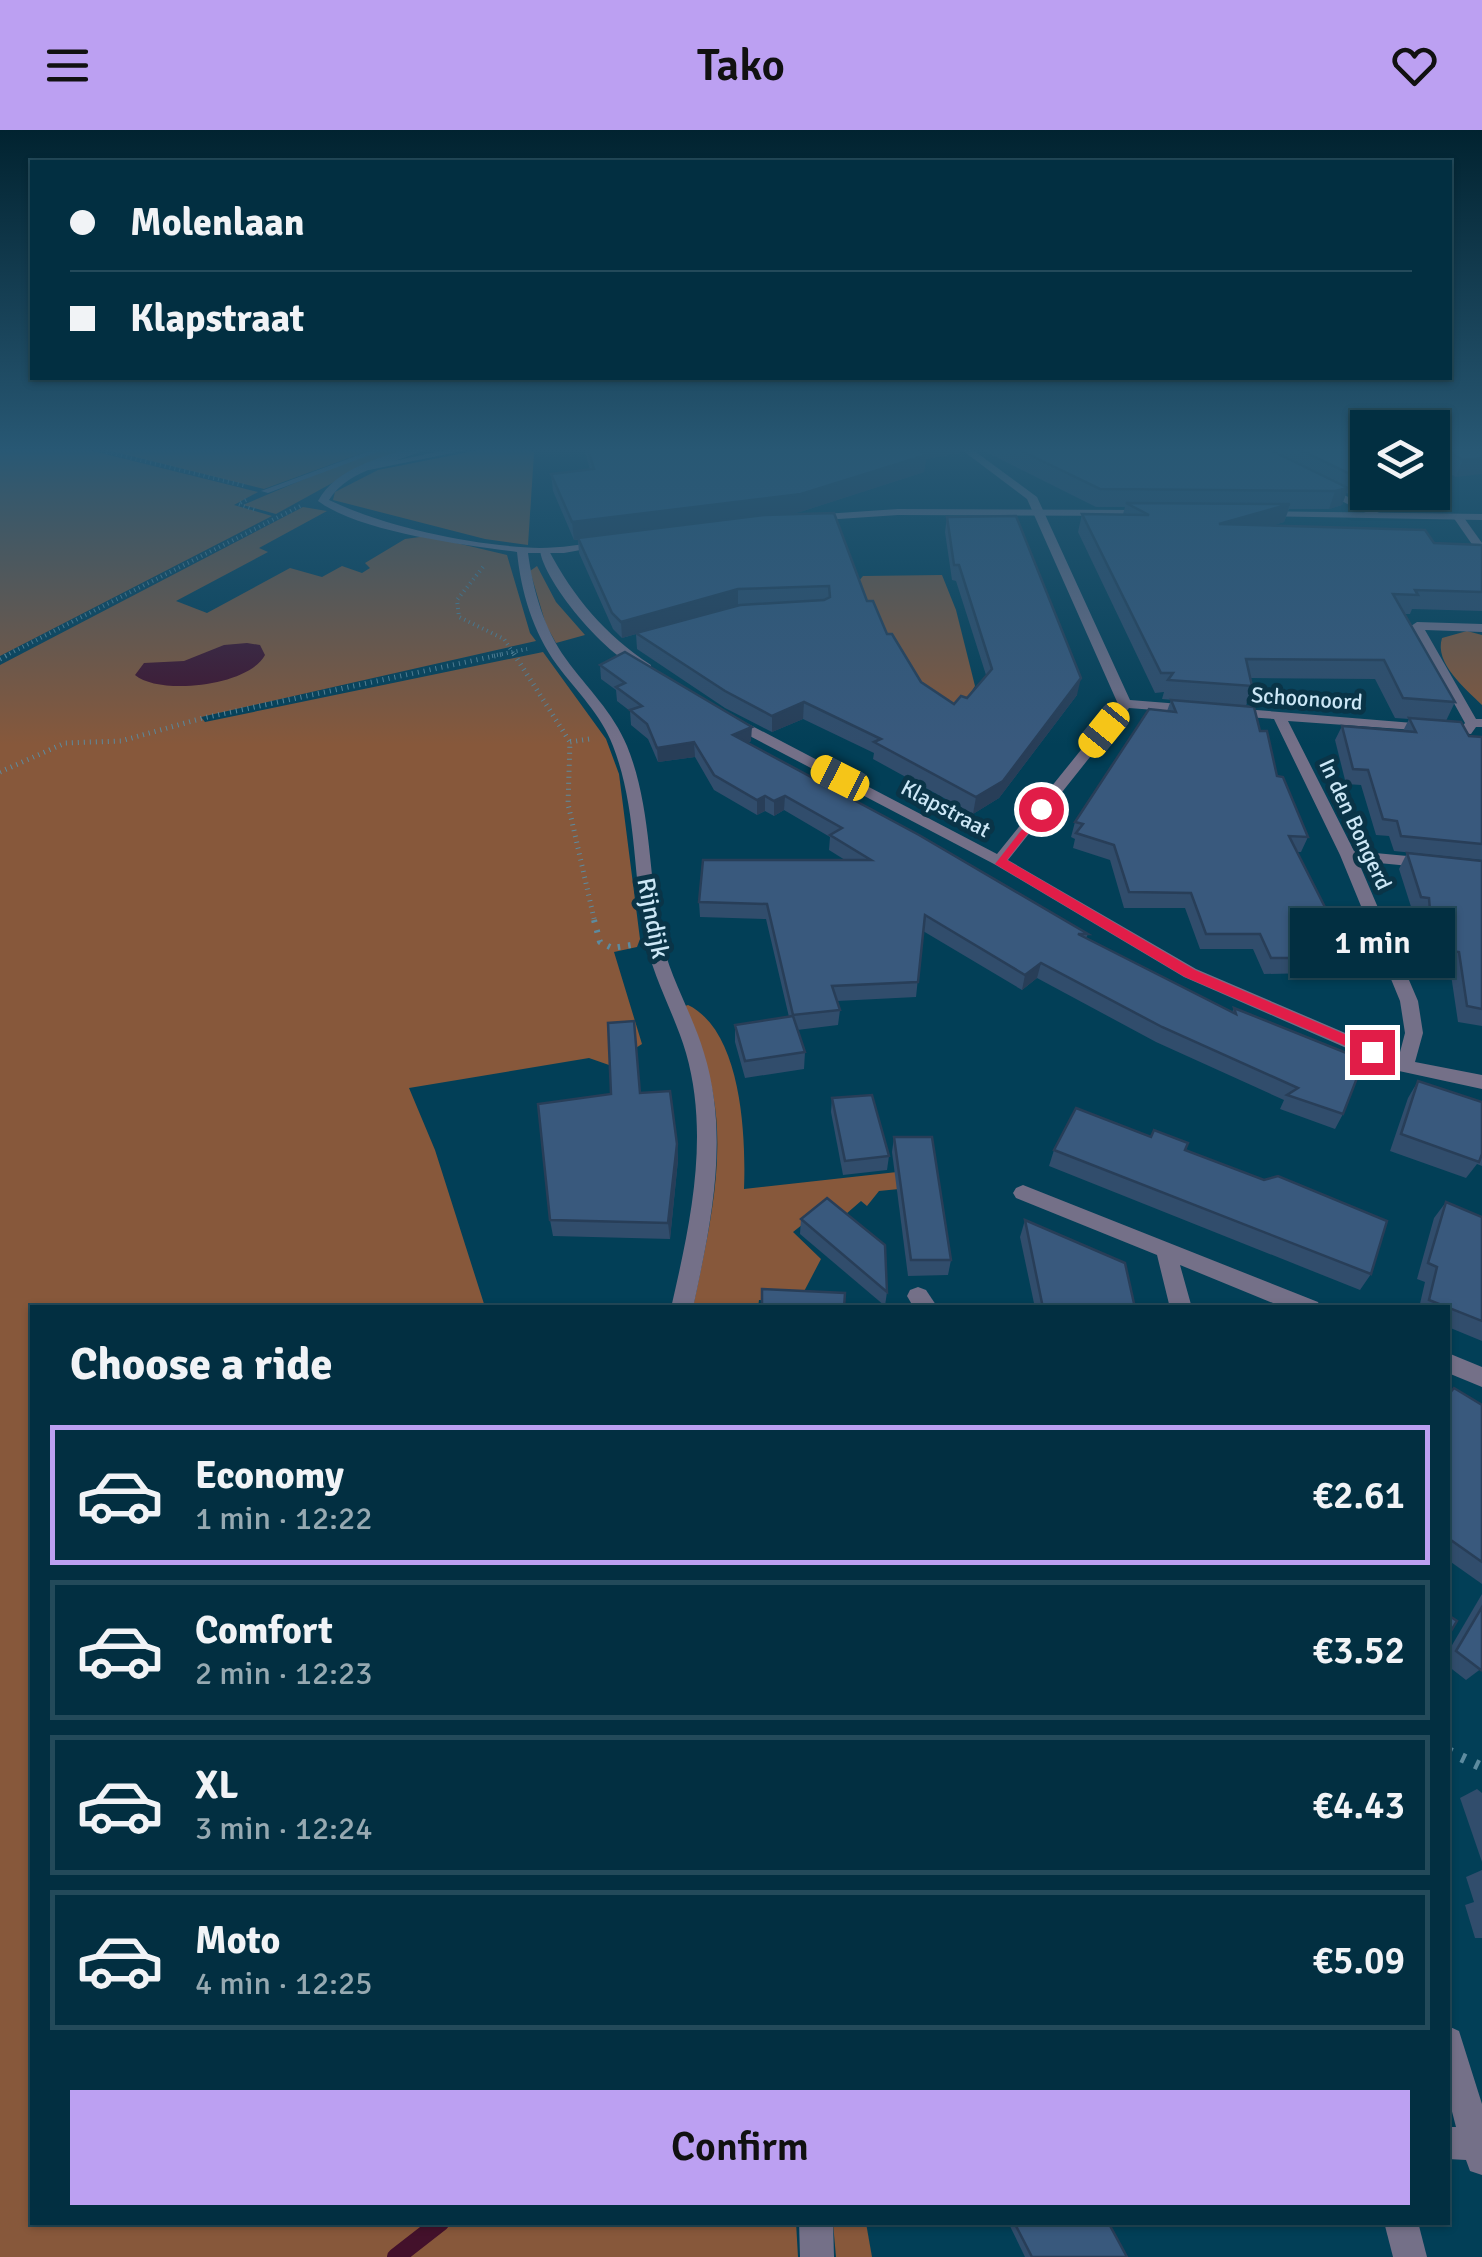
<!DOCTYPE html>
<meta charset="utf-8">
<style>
:root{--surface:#022f41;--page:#103b4c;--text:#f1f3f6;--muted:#96a9b1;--line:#234a5a;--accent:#bca0f2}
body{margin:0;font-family:Signika,sans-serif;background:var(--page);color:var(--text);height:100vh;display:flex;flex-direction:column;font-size:38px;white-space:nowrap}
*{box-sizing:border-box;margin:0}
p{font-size:32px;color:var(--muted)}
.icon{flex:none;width:55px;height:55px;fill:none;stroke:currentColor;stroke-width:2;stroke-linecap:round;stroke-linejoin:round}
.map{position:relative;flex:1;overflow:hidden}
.drawer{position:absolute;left:30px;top:1175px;width:1420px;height:920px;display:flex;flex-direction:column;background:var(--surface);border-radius:0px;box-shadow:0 2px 8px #0004,0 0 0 2px var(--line)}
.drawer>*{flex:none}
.guide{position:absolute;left:30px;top:30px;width:1422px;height:220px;border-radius:0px;box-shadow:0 2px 8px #0004,0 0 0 2px var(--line);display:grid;align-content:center;height:220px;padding:0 40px;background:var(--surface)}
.buttons{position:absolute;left:1350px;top:280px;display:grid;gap:20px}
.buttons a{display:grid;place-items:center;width:100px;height:100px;border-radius:0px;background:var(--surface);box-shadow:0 2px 8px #0004,0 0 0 2px var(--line);font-size:50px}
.end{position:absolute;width:45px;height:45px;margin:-22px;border:12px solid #e11d48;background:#fff;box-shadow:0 0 0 5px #fff}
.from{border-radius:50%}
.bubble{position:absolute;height:70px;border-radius:0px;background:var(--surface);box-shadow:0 2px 8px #0004,0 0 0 2px var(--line);font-size:32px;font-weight:600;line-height:70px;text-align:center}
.car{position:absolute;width:30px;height:60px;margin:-30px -15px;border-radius:12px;box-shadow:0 0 8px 2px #0007;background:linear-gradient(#f5c518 24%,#345 0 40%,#f5c518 0 76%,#345 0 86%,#f5c518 0)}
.guide b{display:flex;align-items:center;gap:35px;height:95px;font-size:38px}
.guide b+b{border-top:2px solid var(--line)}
.guide i{width:25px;height:25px;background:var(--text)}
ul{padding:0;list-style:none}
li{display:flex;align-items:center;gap:30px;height:140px;margin:0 20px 15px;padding:0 20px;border:5px solid var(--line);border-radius:0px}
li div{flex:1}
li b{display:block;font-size:38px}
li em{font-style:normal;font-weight:600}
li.current{border-color:var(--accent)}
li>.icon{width:90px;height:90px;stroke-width:1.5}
h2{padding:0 40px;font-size:45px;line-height:120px}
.cta{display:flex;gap:20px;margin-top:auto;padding:20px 40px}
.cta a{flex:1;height:115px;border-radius:0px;background:var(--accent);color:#111;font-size:40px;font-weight:600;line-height:115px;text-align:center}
header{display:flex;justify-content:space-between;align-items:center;height:130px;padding:0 40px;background:var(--accent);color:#111;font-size:45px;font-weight:600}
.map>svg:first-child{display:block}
.green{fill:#87583b}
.water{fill:#43112b}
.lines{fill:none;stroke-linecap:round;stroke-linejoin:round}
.stream{stroke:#43112b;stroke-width:18}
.path-far3{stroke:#5d8b9f;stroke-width:4;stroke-dasharray:1 4;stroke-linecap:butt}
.path-far2{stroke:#5d8b9f;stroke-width:5;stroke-dasharray:1 5;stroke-linecap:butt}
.path-far1{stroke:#5d8b9f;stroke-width:6;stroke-dasharray:2.5 8;stroke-linecap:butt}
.path{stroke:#5d8b9f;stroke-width:10;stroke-dasharray:4 11;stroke-linecap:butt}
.service{fill:#747088;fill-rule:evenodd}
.minor{fill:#747088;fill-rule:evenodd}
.tertiary{fill:#747088;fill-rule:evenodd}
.wall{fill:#314d6c}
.shaded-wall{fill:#283e58}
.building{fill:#39597d;stroke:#283e58;stroke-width:2.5}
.route{fill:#e11d48}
.labels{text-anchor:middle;stroke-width:10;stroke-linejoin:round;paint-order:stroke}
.far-street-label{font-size:22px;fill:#cce7f6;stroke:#0a3447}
.street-label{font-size:25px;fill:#cce7f6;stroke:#0a3447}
</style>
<header><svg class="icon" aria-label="menu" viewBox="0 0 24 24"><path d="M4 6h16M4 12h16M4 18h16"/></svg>Tako<svg class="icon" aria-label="heart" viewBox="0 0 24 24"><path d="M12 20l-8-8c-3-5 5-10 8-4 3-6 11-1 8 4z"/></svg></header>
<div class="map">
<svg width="1482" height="2127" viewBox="0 0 1482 2127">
<rect width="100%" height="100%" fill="#023f57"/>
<!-- green -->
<g class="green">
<path d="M 0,317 L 77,317 L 258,362 L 234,375 L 272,386 L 0,526 Z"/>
<path d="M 95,317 L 379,317 L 264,359 Z"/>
<path d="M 395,317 L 413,317 L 363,336 L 276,384 L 243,375 L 359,326 Z"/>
<path d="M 494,317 L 527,317 L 534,323 L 528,415 L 485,409 L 333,370 L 335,362 L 378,340 Z"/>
<path d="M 303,377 L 327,381 L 259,418 L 268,422 L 176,471 L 207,483 L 290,438 L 322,447 L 342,436 L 362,443 L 370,438 L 365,433 L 405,409 L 427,406 L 507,425 L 530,503 L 536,511 L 201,587 L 205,592 L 543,522 L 606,609 L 619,644 L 640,809 L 637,817 L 614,822 L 642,914 L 609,935 L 589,928 L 409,958 L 435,1020 L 485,1177 L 32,1178 L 32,2092 L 796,2092 L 798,2127 L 0,2127 L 0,535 Z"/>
<path d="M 537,436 L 556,472 L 585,505 L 556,513 L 546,495 L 530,441 Z"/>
<path d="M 942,445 L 956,480 L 975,556 L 952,593 L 920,578 L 858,452 L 863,446 Z"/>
<path d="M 1467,501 L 1482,505 L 1482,575 C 1465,558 1434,533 1442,508 Z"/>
<path d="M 688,875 C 742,901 746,1007 744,1059 L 897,1042 L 899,1059 L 879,1061 L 867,1076 L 861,1071 L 838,1091 L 822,1079 L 793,1102 L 821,1129 L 799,1171 L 759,1170 L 758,1177 L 693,1177 C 707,1109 726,1034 713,964 C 708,934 695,905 685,876 Z"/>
<path d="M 833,2093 L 866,2093 L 872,2127 L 836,2127 Z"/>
</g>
<!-- water -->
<path class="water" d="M 247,513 L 260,515 L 265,525 C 249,556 160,566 135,545 L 144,533 L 184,531 L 224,515 Z"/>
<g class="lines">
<!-- stream -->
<path class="stream" d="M 396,2127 L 441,2092"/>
<!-- path-far3 -->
<g class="path-far3">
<path d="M 87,317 L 246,356"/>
<path d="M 246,370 L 238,374 L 255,380"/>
<path d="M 483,437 L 457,470 L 459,487 L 504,509 L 515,526"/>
<path d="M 5,526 L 302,375"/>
<path d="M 492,526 L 527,519"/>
</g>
<!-- path-far2 -->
<g class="path-far2">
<path d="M 514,524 L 570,612"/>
<path d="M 0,529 L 10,524"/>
<path d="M 589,609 L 570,612 L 568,674 L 595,793"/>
<path d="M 0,642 L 65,613 L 121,611 L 203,588 L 504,524"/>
</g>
<!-- path-far1 -->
<path class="path-far1" d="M 594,790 L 600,812 L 612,818 L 631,815"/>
<!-- path -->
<path class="path" d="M 1448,1621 L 1482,1637"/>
<!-- service -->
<path class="service" d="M 380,317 L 391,317 L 268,363 L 261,361 Z"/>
<!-- minor -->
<g class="minor">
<path d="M 461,317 L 482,317 L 369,340 L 364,337 Z"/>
<path d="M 958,317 L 969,317 L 1037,367 L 1130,570 L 1193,575 L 1200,579 L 1193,583 L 1129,578 L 1008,730 L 1196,839 L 1399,926 L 1405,903 L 1400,871 L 1340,725 L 1274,589 L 1232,586 L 1225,582 L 1232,578 L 1462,597 L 1465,593 L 1411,496 L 1417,492 L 1482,494 L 1482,502 L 1425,500 L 1476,589 L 1482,589 L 1482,597 L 1476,597 L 1471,604 L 1288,591 L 1354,721 L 1482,733 L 1482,743 L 1358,731 L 1418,871 L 1423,903 L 1415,932 L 1482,945 L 1482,959 L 1399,941 L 1184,847 L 994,734 L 725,593 L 725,587 L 735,587 L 997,724 L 1118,574 L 1027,369 Z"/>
<path d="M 1315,354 L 1323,354 L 1385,386 L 1376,388 L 1315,358 Z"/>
<path d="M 1454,385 L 1462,385 L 1482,413 L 1482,424 L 1478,423 L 1453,387 Z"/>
<path d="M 540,419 L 548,419 C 574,468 604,504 651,535 L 651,541 C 617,542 541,450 540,419 Z"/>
<path d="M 1023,1055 L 1318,1172 L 1321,1178 L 1285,1178 L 1180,1135 L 1192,1178 L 1170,1178 L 1157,1125 L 1016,1068 L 1013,1063 L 1016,1058 Z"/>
<path d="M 918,1157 L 926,1160 L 938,1178 L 914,1178 L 907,1166 L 910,1160 Z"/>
<path d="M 1448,1223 L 1482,1237 L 1482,1257 L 1448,1243 Z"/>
<path d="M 1448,1896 L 1459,1901 L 1482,1974 L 1482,2045 L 1470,2041 L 1466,2030 L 1448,2029 L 1448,1997 L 1456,1997 L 1448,1966 Z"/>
<path d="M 1384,2092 L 1418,2092 L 1427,2127 L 1393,2127 Z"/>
</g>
<!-- tertiary -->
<g class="tertiary">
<path d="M 415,317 L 430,317 C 399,334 350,336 329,370 C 387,398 476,416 540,418 C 561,418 582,414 602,412 L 608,415 L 564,423 L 528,423 C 533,460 544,499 566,529 C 587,558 613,582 627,616 C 651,675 648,740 660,802 C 668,845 692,882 704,923 C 730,1007 711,1094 693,1178 L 671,1178 C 690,1095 710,1007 686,923 C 674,882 651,845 644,802 C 633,740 636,675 613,616 C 601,584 577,562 557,535 C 533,502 521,462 517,422 C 463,415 360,402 318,371 C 336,338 381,327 415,317 Z"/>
<path d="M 898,379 L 1150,380 L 1155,383 L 1150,386 L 898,385 L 809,391 L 804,388 L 809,385 Z"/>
<path d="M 1259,381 L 1482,384 L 1482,390 L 1255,386 L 1254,384 Z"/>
<path d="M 799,2092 L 833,2092 L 834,2127 L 800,2127 Z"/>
</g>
</g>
<!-- wall -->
<g class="wall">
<path d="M 584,317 L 960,317 L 959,323 L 926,329 L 924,342 L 800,382 L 781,385 L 867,471 L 887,504 L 921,552 L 954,574 L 967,568 L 986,545 L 956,451 L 952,450 L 945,402 L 947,387 L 1077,565 L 999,668 L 973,684 L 873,629 L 874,623 L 803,589 L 772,602 L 725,578 L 637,519 L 636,504 L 622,508 L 613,499 L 579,423 L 578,410 L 574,410 L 553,361 L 551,344 L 590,340 Z"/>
<path d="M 976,317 L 1368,317 L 1350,364 L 1346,363 L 1342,375 L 1329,379 L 1289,379 L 1284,392 L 1271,396 L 1434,413 L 1482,415 L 1482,481 L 1412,479 L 1410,484 L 1404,484 L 1455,572 L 1446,591 L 1469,606 L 1482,607 L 1482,730 L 1394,721 L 1389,706 L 1376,705 L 1361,655 L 1346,654 L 1335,610 L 1342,596 L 1403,601 L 1409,589 L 1395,588 L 1375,549 L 1251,548 L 1252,556 L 1246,576 L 1162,569 L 1164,562 L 1155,563 L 1078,402 L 1082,384 L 1123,384 L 1125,377 L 1096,377 Z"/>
<path d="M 1432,317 L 1482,317 L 1456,347 L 1440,337 L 1432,339 Z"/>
<path d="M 600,535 L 751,611 L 748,613 L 1088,804 L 1086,808 L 1232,882 L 1234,878 L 1343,984 L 1335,999 L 1280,979 L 1284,970 L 1156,912 L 1037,848 L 1022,860 L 923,801 L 916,867 L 837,871 L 840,880 L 838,895 L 797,900 L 805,922 L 804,939 L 745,948 L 735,912 L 735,895 L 789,887 L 766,789 L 700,787 L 699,772 L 845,730 L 829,720 L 830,707 L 784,680 L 774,686 L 765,681 L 757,685 L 714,660 L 695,627 L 658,632 L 648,609 L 631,595 L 630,581 L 617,571 L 616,560 L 601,549 Z"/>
<path d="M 1171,570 L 1260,601 L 1277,646 L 1308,707 L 1301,722 L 1297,722 L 1333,793 L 1326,809 L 1310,809 L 1319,828 L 1312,843 L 1264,844 L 1253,819 L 1200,819 L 1185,778 L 1124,778 L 1110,730 L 1073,718 L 1075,709 L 1071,707 L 1075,692 L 1167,581 Z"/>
<path d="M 1407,723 L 1482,731 L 1482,896 L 1458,892 L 1450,838 L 1425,834 L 1420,784 L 1413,783 L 1399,739 Z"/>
<path d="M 1418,951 L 1482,972 L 1482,1036 L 1477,1034 L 1466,1048 L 1390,1021 L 1408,968 Z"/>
<path d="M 640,963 L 677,1014 L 678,1030 L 670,1109 L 553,1106 L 550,1090 Z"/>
<path d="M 832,968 L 889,1026 L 887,1040 L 843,1045 L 831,982 Z"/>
<path d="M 894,1007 L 951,1130 L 948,1145 L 908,1146 L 892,1022 Z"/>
<path d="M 1054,1020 L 1185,1020 L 1371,1144 L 1360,1160 L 1049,1036 Z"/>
<path d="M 1446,1072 L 1482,1087 L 1482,1211 L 1448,1197 L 1448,1178 L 1419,1178 L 1425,1152 L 1417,1149 L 1434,1088 Z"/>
<path d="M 801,1089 L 887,1162 L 885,1176 L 800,1104 Z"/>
<path d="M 1025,1090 L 1135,1178 L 1035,1178 L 1020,1107 Z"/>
<path d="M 1448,1265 L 1482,1275 L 1482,1454 L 1448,1430 Z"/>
<path d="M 1482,1464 L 1482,1538 L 1466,1550 L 1448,1536 L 1448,1522 Z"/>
<path d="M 1477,1659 L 1482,1663 L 1482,1732 L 1460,1668 Z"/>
<path d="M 1482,1740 L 1482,1808 L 1475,1808 L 1465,1775 L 1474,1772 L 1466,1747 Z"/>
<path d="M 1008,2092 L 1108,2092 L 1127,2127 L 1025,2127 Z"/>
</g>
<!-- shaded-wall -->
<g class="shaded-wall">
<path d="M 911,317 L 960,317 L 959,323 L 926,329 L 924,342 L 800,382 L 574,410 L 572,392 Z"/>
<path d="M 1447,320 L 1440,337 L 1432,339 L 1432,324 Z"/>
<path d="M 1482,328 L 1482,344 L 1456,347 L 1463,330 Z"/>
<path d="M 1368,344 L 1368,359 L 1350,364 L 1356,347 Z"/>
<path d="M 1348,358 L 1342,375 L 1329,379 L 1335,361 Z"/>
<path d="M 1290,374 L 1284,392 L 1214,413 L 1219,394 Z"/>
<path d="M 738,459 L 738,475 L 622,508 L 621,492 Z"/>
<path d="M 1081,548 L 1077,565 L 999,668 L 973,684 L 976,667 Z"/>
<path d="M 804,572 L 803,589 L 772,602 L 772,586 Z"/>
<path d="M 752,597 L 751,611 L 733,619 L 733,605 Z"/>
<path d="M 694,612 L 695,627 L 658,632 L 657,618 Z"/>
<path d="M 765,666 L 765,681 L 757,685 L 757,670 Z"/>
<path d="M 785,666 L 784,680 L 774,686 L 774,671 Z"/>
<path d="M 1041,833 L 1037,848 L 1022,860 L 1025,845 Z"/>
<path d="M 677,1014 L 678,1030 L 670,1109 L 668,1093 Z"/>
</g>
<!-- building -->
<g class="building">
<path d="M 587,317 L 915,317 L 926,325 L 801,364 L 572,392 L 551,344 L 594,339 Z"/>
<path d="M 1013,317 L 1264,317 L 1348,358 L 1335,361 L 1100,359 Z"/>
<path d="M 1294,317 L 1368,317 L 1368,344 L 1356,347 Z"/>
<path d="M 1432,317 L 1482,317 L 1482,328 L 1463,330 L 1447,320 L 1432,324 Z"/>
<path d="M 1126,373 L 1290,374 L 1219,394 L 1425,400 L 1434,413 L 1482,415 L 1482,462 L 1415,460 L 1418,465 L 1393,464 L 1455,572 L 1403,568 L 1384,530 L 1246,529 L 1252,556 L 1168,550 L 1173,543 L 1161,543 L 1082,384 L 1149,385 Z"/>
<path d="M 834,383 L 867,471 L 873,471 L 887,504 L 892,504 L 921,552 L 954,574 L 961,566 L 967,568 L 992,539 L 959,435 L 954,435 L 947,387 L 1016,386 L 1081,548 L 1003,651 L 976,667 L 874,612 L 881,609 L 804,572 L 772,586 L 725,561 L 636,503 L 740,475 L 824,470 L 830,467 L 829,456 L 738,459 L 621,492 L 612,483 L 578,408 L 764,385 Z"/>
<path d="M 625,522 L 752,597 L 733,605 L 919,705 L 1088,804 L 1078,804 L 1236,884 L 1234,878 L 1364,930 L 1343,984 L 1287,965 L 1298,958 L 1162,897 L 1041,833 L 1025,845 L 925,785 L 918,852 L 832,856 L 840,880 L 793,885 L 767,774 L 699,772 L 703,730 L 871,730 L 830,705 L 842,698 L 785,666 L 774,671 L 765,666 L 757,670 L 714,645 L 694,612 L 657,618 L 647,594 L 630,580 L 642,576 L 616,557 L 625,553 L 600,535 Z"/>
<path d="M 1171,570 L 1254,577 L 1260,601 L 1267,601 L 1277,646 L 1283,647 L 1308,707 L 1289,706 L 1333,793 L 1303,793 L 1319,828 L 1271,828 L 1260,804 L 1206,804 L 1191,763 L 1129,762 L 1114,715 L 1076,703 L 1083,694 L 1075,692 L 1149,579 L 1176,582 Z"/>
<path d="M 1409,588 L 1461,592 L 1469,606 L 1482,607 L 1482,714 L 1401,706 L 1397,691 L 1383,689 L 1368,640 L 1353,639 L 1342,596 L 1416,602 Z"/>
<path d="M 1407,723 L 1482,731 L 1482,879 L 1467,876 L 1459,822 L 1433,818 L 1429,768 L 1421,767 Z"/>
<path d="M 793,886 L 805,922 L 745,931 L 735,895 Z"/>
<path d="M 634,891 L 640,963 L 670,961 L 677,1014 L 668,1093 L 550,1090 L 538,974 L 611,964 L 608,893 Z"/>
<path d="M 1418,951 L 1482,972 L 1482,1024 L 1479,1032 L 1401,1004 Z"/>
<path d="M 872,965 L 889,1026 L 845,1031 L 832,968 Z"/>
<path d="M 1076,978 L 1151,1007 L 1154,1000 L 1188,1013 L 1185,1020 L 1264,1050 L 1278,1046 L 1387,1091 L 1371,1144 L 1054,1020 Z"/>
<path d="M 894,1007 L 932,1007 L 951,1130 L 911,1130 Z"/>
<path d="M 827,1068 L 885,1115 L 887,1162 L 801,1089 Z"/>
<path d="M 1446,1072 L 1482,1087 L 1482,1191 L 1429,1170 L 1437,1137 L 1428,1133 Z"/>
<path d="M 1025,1090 L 1125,1133 L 1135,1178 L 1043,1178 Z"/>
<path d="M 762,1159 L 845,1163 L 844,1178 L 762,1178 Z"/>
<path d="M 1454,1258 L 1482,1275 L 1482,1432 L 1448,1408 L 1448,1265 Z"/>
<path d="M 1482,1477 L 1482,1538 L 1481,1540 L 1456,1521 Z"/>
<path d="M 1448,1485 L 1457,1491 L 1448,1506 Z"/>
<path d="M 1014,2092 L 1108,2092 L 1127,2127 L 1032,2127 Z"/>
</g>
<!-- sky -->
<linearGradient id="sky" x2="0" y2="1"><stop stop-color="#012330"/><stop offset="0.52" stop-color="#285874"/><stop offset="1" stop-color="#285874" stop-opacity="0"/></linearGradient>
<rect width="1482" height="615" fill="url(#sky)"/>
<!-- route -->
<path class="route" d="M 1041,675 L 1047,679 L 1007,730 L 1195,840 L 1377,918 L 1377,925 L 1367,925 L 1185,847 L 995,734 Z"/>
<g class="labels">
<!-- far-street labels -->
<g class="far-street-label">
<text transform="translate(1307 568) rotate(4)" y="8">Schoonoord</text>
<text transform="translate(946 678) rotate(28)" y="8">Klapstraat</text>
<text transform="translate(1356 694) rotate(65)" y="8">In den Bongerd</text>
</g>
<!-- street labels -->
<g class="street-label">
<text transform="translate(654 788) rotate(79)" y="9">Rijndijk</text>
</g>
</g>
</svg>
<div class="buttons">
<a><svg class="icon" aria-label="layers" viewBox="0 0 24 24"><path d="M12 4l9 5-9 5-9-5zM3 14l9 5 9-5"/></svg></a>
</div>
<i class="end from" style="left:1041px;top:679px"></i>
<i class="end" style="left:1372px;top:922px"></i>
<div class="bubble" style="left:1290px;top:778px;width:165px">1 min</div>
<i class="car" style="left:1104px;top:600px;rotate:219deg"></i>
<i class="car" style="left:840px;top:648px;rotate:297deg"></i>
<div class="guide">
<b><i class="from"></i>Molenlaan</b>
<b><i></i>Klapstraat</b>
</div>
<section class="drawer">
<h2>Choose a ride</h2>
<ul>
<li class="current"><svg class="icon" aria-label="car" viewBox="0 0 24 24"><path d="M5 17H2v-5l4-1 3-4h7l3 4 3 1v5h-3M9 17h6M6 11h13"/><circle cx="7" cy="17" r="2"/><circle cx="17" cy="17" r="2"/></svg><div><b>Economy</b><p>1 min · 12:22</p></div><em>€2.61</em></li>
<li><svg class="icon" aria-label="car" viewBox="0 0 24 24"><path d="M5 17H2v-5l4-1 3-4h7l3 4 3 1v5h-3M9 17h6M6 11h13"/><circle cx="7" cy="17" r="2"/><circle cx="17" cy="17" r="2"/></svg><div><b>Comfort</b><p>2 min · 12:23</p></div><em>€3.52</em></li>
<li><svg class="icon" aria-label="car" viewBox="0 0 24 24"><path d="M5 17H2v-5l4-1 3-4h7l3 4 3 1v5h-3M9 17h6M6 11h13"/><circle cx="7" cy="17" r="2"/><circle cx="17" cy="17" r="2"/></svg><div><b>XL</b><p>3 min · 12:24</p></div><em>€4.43</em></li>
<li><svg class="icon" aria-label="car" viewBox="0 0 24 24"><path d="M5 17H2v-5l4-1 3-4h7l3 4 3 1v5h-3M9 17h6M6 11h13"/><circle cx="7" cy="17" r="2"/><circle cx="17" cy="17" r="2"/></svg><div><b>Moto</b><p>4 min · 12:25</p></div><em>€5.09</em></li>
</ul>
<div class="cta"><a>Confirm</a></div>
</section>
</div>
